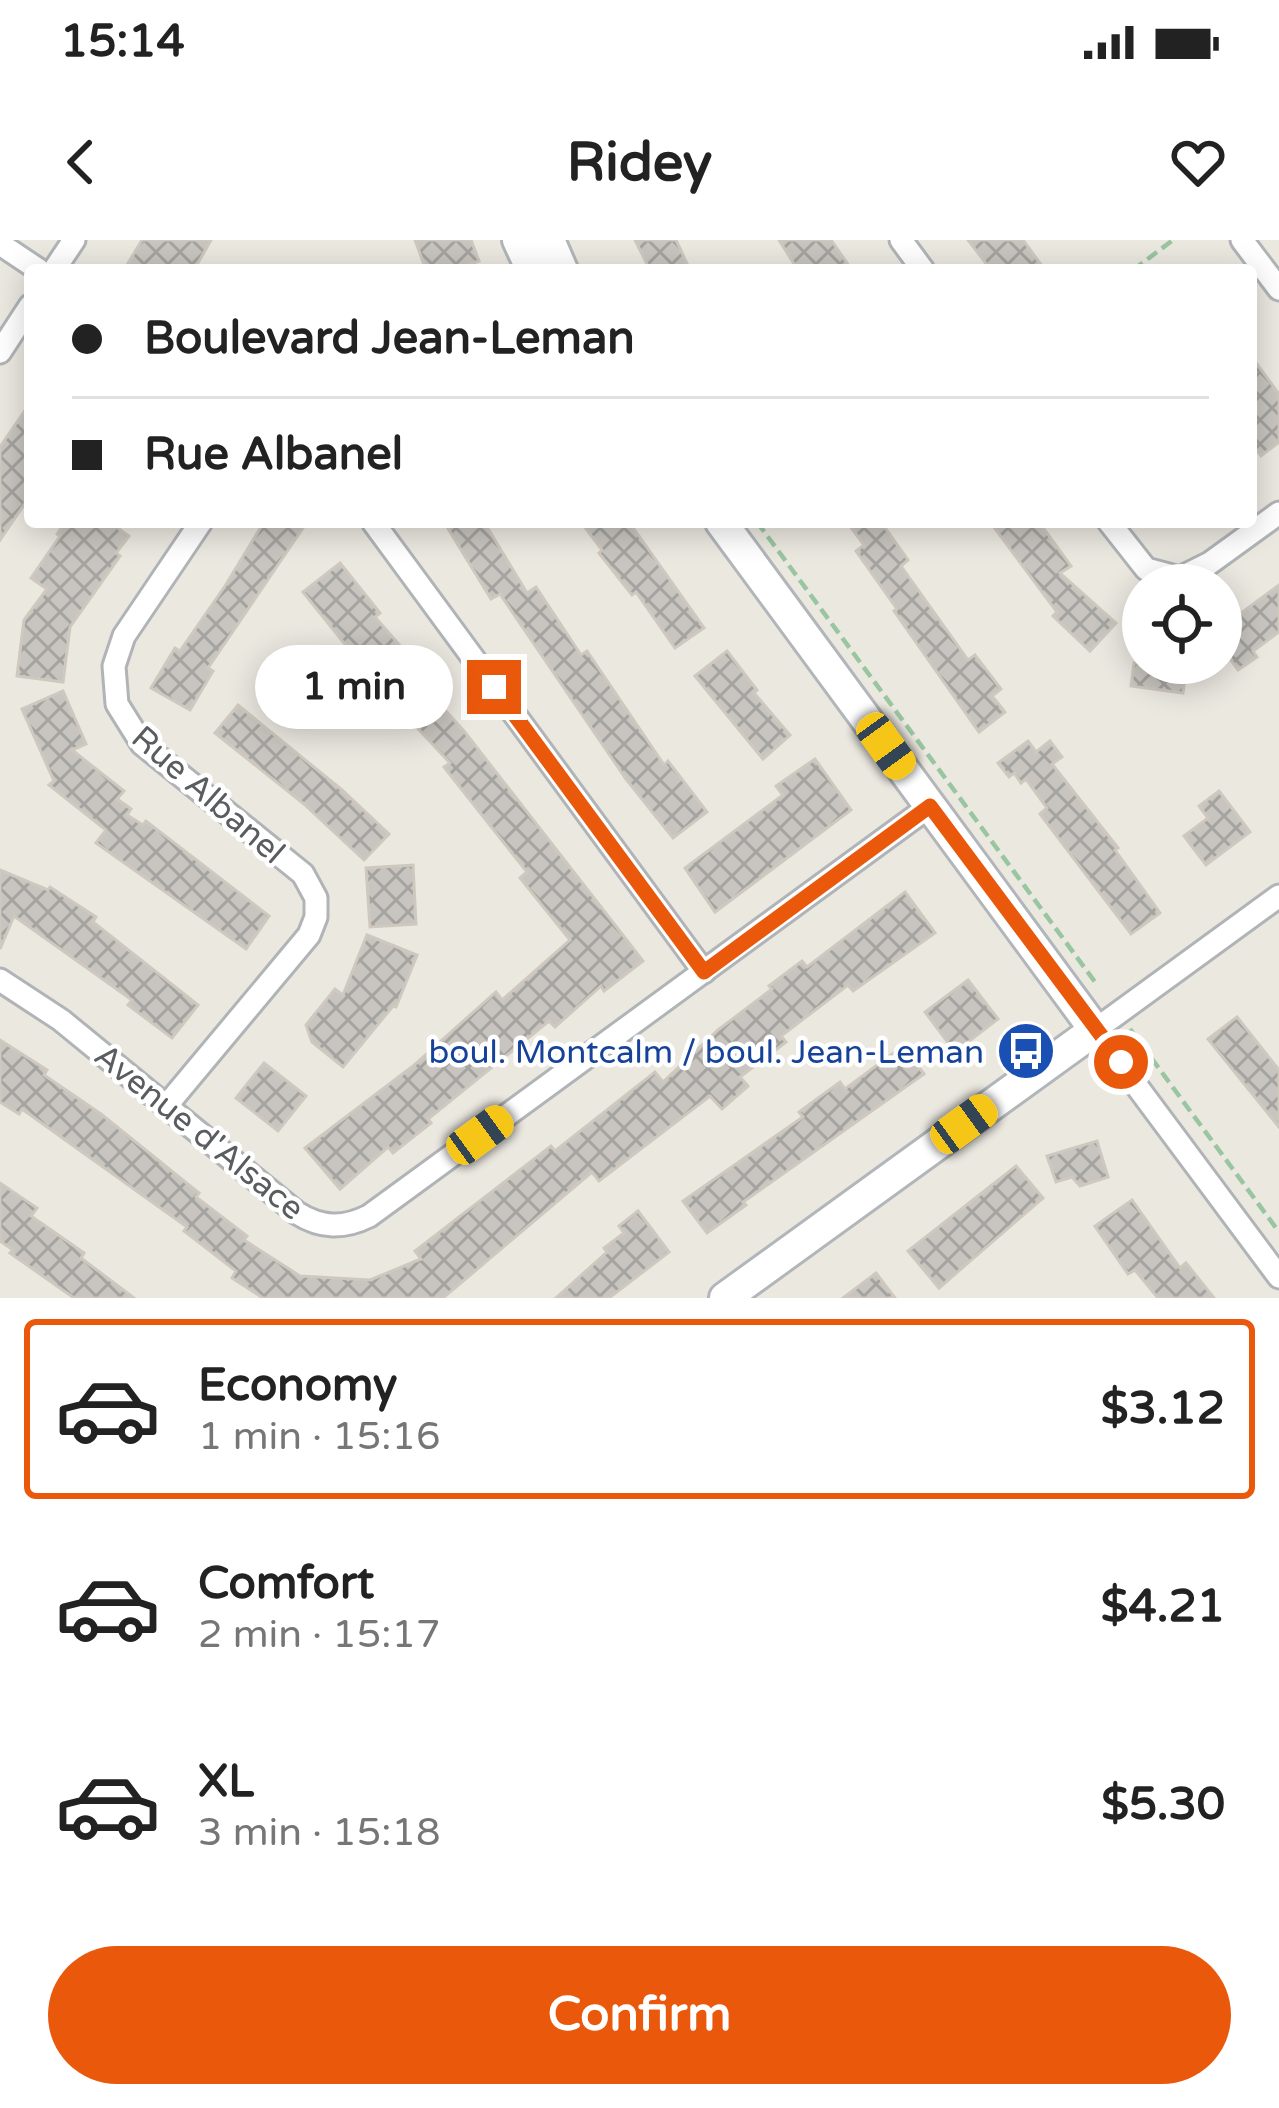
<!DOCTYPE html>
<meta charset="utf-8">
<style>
:root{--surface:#fff;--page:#f6f6f6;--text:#222;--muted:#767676;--line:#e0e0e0;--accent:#ea580c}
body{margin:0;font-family:"Varela Round",sans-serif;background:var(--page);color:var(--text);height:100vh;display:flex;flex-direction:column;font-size:45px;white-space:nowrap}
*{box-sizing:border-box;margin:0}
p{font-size:39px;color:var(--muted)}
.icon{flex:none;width:66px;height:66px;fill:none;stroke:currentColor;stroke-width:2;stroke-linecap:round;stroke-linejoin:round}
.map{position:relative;height:1058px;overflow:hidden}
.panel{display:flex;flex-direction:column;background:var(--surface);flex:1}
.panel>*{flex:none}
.top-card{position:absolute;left:24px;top:24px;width:1233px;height:264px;border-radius:12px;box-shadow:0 6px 30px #0003;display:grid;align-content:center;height:264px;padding:0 48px;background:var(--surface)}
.buttons{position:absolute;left:1122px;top:324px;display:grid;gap:24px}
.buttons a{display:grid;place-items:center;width:120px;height:120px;border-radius:50%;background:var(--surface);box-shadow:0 6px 30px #0003;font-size:60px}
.end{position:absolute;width:54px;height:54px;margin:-27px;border:15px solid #ea580c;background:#fff;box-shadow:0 0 0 6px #fff}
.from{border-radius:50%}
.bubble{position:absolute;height:84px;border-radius:42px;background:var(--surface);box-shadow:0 6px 30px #0003;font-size:39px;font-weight:700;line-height:84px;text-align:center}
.car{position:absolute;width:36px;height:72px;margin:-36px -18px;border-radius:15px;box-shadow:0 0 9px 3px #0007;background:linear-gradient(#f5c518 24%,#345 0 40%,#f5c518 0 76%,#345 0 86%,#f5c518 0)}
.top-card b{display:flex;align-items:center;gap:42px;height:114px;font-size:45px}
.top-card b+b{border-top:3px solid var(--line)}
.top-card i{width:30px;height:30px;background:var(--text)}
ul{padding:21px 0 0;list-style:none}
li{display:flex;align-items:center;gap:36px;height:180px;margin:0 24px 18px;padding:0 24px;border:6px solid transparent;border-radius:12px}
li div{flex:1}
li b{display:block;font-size:45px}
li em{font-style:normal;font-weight:700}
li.on{border-color:var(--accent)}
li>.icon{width:108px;height:108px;stroke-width:1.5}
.button{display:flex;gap:24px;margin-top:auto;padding:24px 48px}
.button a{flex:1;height:138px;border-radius:72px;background:var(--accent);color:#fff;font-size:48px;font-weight:700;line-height:138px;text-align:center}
.status{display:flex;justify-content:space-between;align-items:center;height:84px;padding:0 60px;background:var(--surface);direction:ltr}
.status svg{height:33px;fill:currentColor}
header{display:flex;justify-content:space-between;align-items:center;height:156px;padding:0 48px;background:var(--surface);font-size:54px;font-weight:700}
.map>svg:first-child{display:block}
.building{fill:url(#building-cross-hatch);stroke:#cfc8bf;stroke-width:3}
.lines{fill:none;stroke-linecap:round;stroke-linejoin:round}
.street-casing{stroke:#b1b4b7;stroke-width:27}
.secondary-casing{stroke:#b2b6ba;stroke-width:36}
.path{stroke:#99c5a0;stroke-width:4.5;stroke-dasharray:12 6;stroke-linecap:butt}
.street{stroke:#fff;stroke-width:21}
.secondary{stroke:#fff;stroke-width:30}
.route{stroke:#ea580c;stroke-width:15}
.labels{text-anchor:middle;stroke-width:9;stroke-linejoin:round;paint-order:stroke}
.street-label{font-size:33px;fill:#595d60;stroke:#fff}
.transit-label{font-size:33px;fill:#164399;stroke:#fff;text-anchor:end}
</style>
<div class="status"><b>15:14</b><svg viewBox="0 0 49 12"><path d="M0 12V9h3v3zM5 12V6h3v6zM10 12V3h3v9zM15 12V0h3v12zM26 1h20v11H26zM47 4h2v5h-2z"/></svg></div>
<header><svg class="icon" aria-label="back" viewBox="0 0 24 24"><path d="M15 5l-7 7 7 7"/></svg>Ridey<svg class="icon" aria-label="heart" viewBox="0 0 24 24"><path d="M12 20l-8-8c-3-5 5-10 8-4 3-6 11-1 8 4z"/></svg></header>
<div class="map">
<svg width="1279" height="1058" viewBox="0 0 1279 1058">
<defs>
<pattern id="building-cross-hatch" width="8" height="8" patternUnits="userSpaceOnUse" patternTransform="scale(3)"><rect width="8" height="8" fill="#c8c5c0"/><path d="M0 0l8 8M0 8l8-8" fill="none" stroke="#a5a39f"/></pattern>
</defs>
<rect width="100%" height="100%" fill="#ebe8e0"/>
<!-- building -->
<g class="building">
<path d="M 142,0 L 211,0 L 194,30 L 124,30 Z"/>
<path d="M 415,0 L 471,0 L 479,21 L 455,30 L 426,30 Z"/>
<path d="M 635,0 L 676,0 L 690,30 L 650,30 Z"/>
<path d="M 779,0 L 831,0 L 852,30 L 798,30 Z"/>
<path d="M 968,0 L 1023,0 L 1045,30 L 991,30 Z"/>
<path d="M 1251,116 L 1279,154 L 1279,202 L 1261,216 L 1251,203 Z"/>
<path d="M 30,163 L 30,256 L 0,300 L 0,207 Z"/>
<path d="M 65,282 L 124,282 L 119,289 L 129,296 L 116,313 L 120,316 L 70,387 L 63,442 L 17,436 L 24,380 L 47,349 L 31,338 L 60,296 L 57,294 Z"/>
<path d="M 264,282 L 307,282 L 208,428 L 213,431 L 190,470 L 151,448 L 175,408 L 180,411 L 225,346 Z"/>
<path d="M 444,282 L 484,282 L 527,353 L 536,347 L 581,415 L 587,411 L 664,525 L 668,521 L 707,572 L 673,598 L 626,539 L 500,354 L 491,359 Z"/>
<path d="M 581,282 L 629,282 L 704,388 L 675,408 L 636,352 L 632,355 L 599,313 L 602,310 Z"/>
<path d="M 847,282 L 881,282 L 908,320 L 901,326 L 968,420 L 975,415 L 1001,449 L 992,456 L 1005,472 L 979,492 L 894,371 L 897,369 L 856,311 L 864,305 Z"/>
<path d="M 990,282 L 1039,282 L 1071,326 L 1060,333 L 1116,383 L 1090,411 L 1053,376 L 1057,372 Z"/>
<path d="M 340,323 L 380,373 L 375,377 L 423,432 L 416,438 L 464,491 L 643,721 L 604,751 L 601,746 L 555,787 L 549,781 L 428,879 L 431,883 L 393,913 L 388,907 L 340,949 L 305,908 L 413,826 L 496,752 L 502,760 L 570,700 L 520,638 L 527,632 L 444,527 L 450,523 L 354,420 L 356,418 L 303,352 Z"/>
<path d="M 1279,345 L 1279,392 L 1253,411 L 1257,417 L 1238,430 L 1221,406 L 1221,388 Z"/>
<path d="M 727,411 L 757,450 L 754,453 L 790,495 L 763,519 L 695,436 Z"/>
<path d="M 1134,423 L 1187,423 L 1183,453 L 1131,446 Z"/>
<path d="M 63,451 L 86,504 L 72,510 L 124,551 L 117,559 L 131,569 L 127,575 L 143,585 L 146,581 L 269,676 L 246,709 L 96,603 L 106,590 L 49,545 L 54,541 L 22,469 Z"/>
<path d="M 238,465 L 342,550 L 389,594 L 364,620 L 304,564 L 215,493 Z"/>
<path d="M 1028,501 L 1036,512 L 1050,501 L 1062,517 L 1052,524 L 1118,608 L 1115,610 L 1160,673 L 1131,694 L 1040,574 L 1047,568 L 1026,539 L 1021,543 L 1014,533 L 1009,537 L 998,523 Z"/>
<path d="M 815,519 L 851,570 L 715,672 L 685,628 L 783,555 L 776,546 Z"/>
<path d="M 1219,551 L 1250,592 L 1206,625 L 1184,596 L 1208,578 L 1199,566 Z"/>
<path d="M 413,625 L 416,684 L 370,687 L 366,628 Z"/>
<path d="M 0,630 L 48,650 L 50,647 L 96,677 L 93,682 L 198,765 L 172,798 L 128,765 L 132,760 L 14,676 L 0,709 Z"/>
<path d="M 905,652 L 935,693 L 853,751 L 848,745 L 781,796 L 786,802 L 740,837 L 748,846 L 722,869 L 710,856 L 599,941 L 592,932 L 443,1058 L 263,1058 L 232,1038 L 236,1031 L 184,991 L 187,987 L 22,869 L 19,874 L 0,862 L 0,800 L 47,830 L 44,835 L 101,874 L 199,953 L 196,957 L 247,996 L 244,1000 L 300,1036 L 370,1040 L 421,1019 L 415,1011 L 551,906 L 555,911 L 655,832 L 663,842 L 718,790 L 772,749 L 769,746 L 802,721 L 807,727 Z"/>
<path d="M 367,695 L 417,715 L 396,767 L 393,766 L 343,827 L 312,802 L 306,785 L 335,749 L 343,755 Z"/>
<path d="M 968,740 L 998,779 L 955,812 L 925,772 Z"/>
<path d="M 1237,777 L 1279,830 L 1279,887 L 1208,799 Z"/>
<path d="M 903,806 L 924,834 L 743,962 L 746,965 L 707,993 L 683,961 L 803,877 L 799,872 L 840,842 L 845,849 Z"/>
<path d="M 264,823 L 306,856 L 278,891 L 236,858 Z"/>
<path d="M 1097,901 L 1108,937 L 1080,946 L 1072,937 L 1056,942 L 1047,916 Z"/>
<path d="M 1016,926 L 1043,958 L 939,1048 L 908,1011 Z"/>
<path d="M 0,943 L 37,968 L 31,976 L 84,1013 L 81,1018 L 134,1058 L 74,1058 L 10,1013 L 13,1010 L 0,1001 Z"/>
<path d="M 1132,960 L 1180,1028 L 1186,1023 L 1214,1058 L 1158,1058 L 1135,1030 L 1128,1034 L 1095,986 Z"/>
<path d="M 638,971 L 669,1012 L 609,1058 L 556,1058 L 607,1012 L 604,1008 L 624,993 L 619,986 Z"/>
<path d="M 876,1033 L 895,1058 L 843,1058 Z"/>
</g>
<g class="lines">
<defs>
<g id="street">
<path d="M 901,0 L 923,30"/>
<path d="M 1242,0 L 1279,49"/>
<path d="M 0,4 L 39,30"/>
<path d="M 54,30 L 74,0"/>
<path d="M 0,112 L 30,66"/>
<path d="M 373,282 L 704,732"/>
<path d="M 1109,282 L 1146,329 L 1180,338 L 1210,323 L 1279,273"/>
<path d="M 1279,656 L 1095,790 L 1279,1037"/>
<path d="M 0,740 L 61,780 L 297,973 C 321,988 343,989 369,976 L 930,566"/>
<path d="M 167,865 L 309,695 L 316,677 L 316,658 L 303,634 L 142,504 L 117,464 L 114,426 L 124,396 L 201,282"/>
</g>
<g id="secondary">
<path d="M 518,0 L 532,30"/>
<path d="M 549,0 L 562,30"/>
<path d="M 721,282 L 1095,790 L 725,1058"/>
</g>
</defs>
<!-- street casing -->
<use href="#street" class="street-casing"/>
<!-- secondary casing -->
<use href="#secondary" class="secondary-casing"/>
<!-- path -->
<g class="path">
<path d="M 1133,30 L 1173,0"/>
<path d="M 757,282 L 1098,746"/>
<path d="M 1130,789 L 1279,992"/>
</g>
<!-- street -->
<use href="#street" class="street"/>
<!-- secondary -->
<use href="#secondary" class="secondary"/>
</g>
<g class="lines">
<!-- route -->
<path class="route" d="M 494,447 L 704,732 L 930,566 L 1121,822"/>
</g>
<!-- icons -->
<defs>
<symbol id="bus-disc" viewBox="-11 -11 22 22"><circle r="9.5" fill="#1a4fb4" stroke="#fff"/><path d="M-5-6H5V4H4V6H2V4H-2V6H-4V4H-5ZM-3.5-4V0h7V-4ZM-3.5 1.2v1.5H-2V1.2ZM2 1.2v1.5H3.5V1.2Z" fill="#fff"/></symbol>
</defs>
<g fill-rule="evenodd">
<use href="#bus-disc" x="993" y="778" width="66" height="66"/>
</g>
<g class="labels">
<!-- street labels -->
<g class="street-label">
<text transform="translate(209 554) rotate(41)" y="12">Rue Albanel</text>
<text transform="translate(200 891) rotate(39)" y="12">Avenue d'Alsace</text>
</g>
<!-- transit labels -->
<g class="transit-label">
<text x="984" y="823">boul. Montcalm / boul. Jean-Leman</text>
</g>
</g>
</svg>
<div class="buttons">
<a><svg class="icon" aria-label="locate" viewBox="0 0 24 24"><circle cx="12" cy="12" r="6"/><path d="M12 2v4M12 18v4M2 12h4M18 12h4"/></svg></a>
</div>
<i class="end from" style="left:1121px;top:822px"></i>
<i class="end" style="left:494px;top:447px"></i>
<div class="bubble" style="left:255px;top:405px;width:198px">1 min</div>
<i class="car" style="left:886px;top:506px;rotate:144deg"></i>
<i class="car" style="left:964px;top:884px;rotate:54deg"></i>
<i class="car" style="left:480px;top:895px;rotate:54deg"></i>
<div class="top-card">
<b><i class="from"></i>Boulevard Jean-Leman</b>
<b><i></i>Rue Albanel</b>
</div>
</div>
<section class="panel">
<ul>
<li class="on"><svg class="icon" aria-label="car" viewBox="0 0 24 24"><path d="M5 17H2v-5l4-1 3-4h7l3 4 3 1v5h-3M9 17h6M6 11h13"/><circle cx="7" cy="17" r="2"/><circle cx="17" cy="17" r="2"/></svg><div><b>Economy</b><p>1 min · 15:16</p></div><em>$3.12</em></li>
<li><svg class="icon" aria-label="car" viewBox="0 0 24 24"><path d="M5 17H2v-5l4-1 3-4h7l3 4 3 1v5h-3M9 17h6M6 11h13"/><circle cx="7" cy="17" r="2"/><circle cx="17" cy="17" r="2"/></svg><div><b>Comfort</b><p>2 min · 15:17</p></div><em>$4.21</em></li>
<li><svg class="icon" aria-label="car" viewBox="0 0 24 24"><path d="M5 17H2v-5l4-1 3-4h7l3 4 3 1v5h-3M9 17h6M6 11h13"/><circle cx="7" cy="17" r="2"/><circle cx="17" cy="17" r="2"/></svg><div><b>XL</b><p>3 min · 15:18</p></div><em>$5.30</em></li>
</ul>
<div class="button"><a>Confirm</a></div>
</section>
